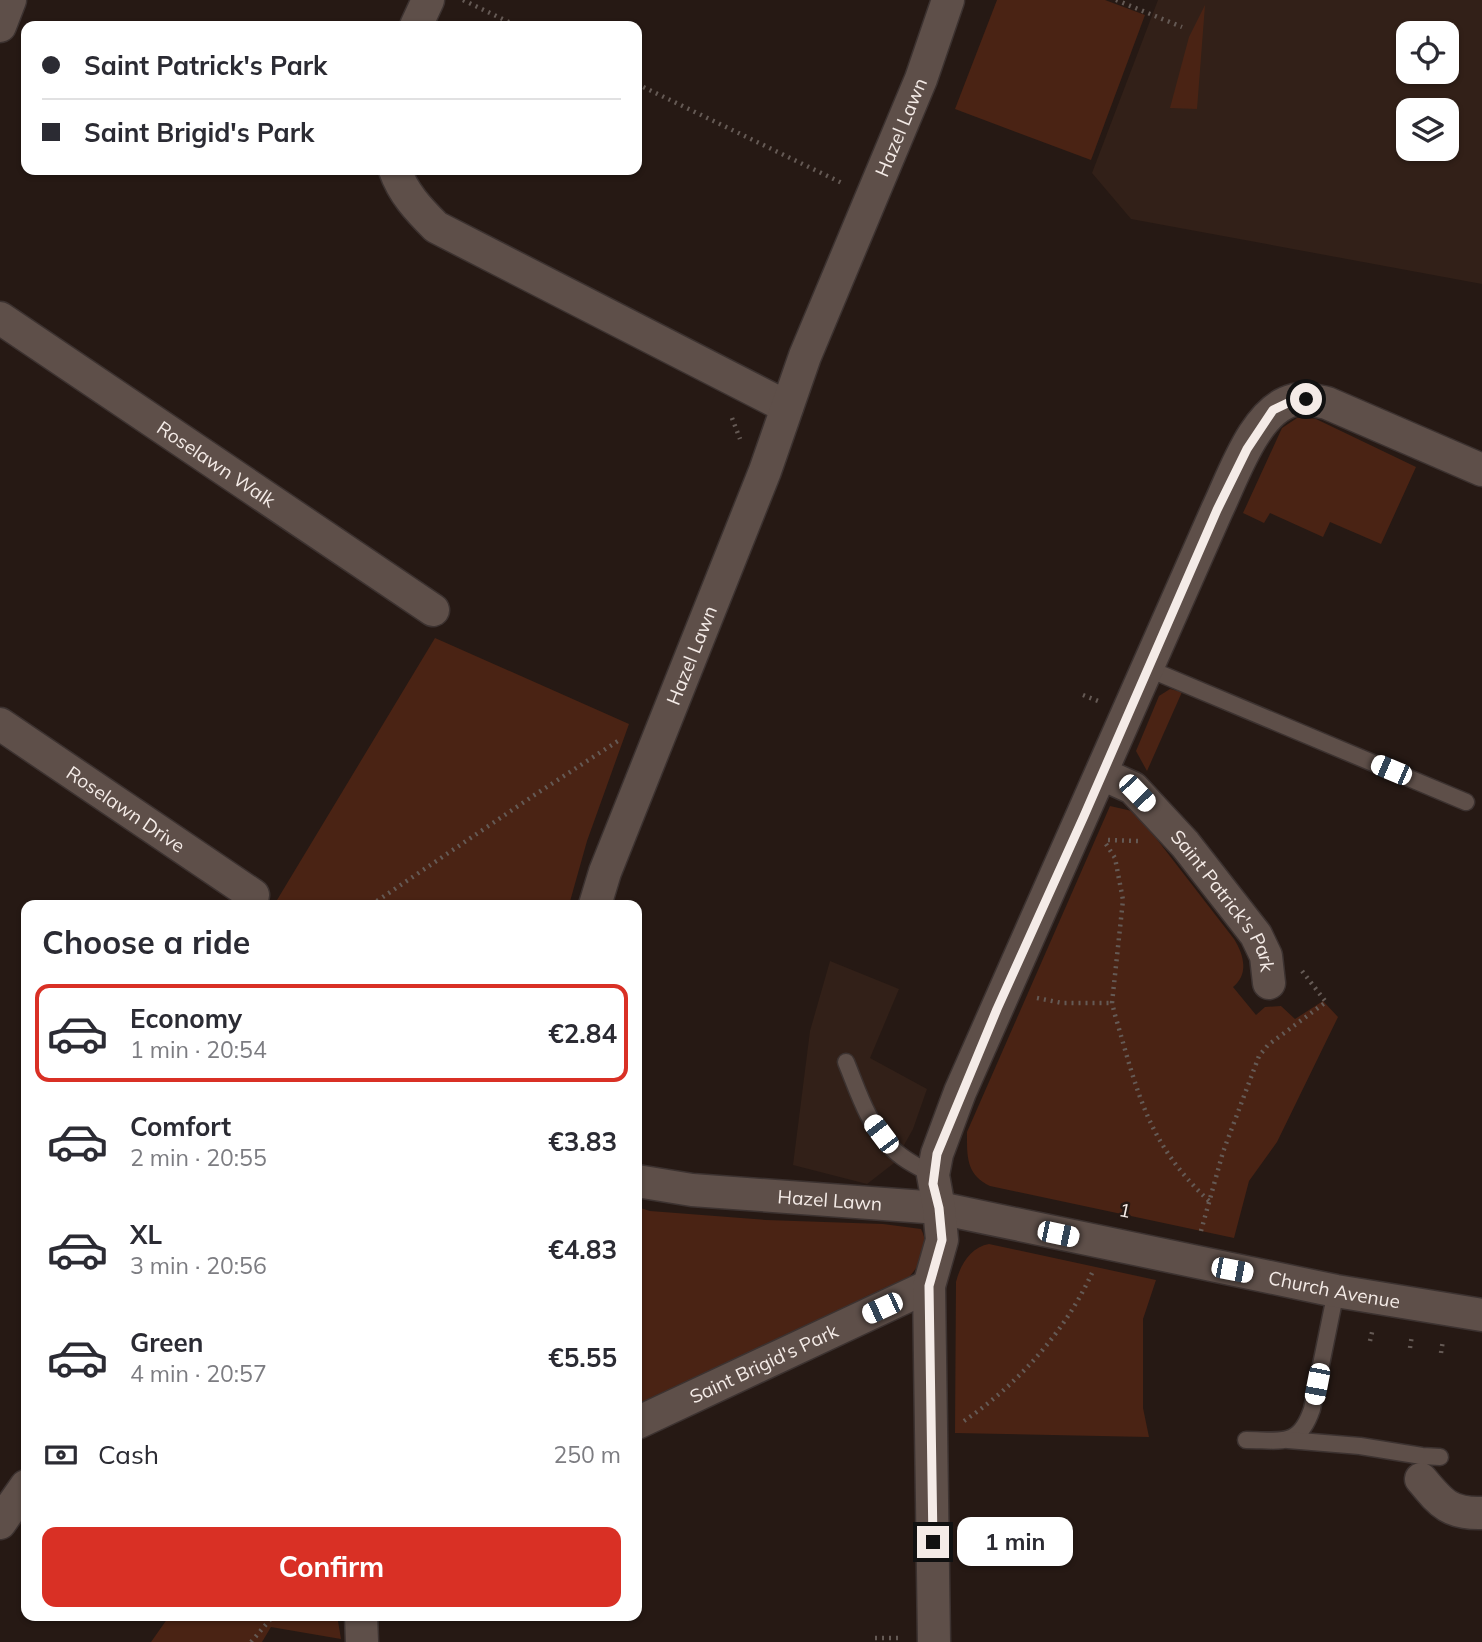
<!DOCTYPE html>
<meta charset="utf-8">
<style>
:root{--surface:#fff;--page:#f7f7f7;--text:#2b2b33;--muted:#7c7c81;--line:#e1e1e2;--accent:#d93025}
body{margin:0;font-family:Mulish,sans-serif;background:var(--page);color:var(--text);height:100vh;display:flex;flex-direction:column;font-size:26px;white-space:nowrap}
*{box-sizing:border-box;margin:0}
p{font-size:23px;color:var(--muted)}
.icon{flex:none;width:38px;height:38px;fill:none;stroke:currentColor;stroke-width:2;stroke-linecap:round;stroke-linejoin:round}
.map{position:relative;flex:1;overflow:hidden}
.drawer{position:absolute;left:21px;top:900px;width:621px;height:721px;display:flex;flex-direction:column;background:var(--surface);border-radius:14px;box-shadow:0 2px 5px #0004}
.drawer>*{flex:none}
.banner{position:absolute;left:21px;top:21px;width:621px;height:154px;border-radius:14px;box-shadow:0 2px 5px #0004;display:grid;align-content:center;height:154px;padding:0 21px;background:var(--surface)}
.fabs{position:absolute;left:1396px;top:21px;display:grid;gap:14px}
.fabs a{display:grid;place-items:center;width:63px;height:63px;border-radius:14px;background:var(--surface);box-shadow:0 2px 5px #0004;font-size:35px}
.end{position:absolute;width:32px;height:32px;margin:-16px;border:9px solid #f4ebe7;background:#111;box-shadow:0 0 0 4px #111}
.from{border-radius:50%}
.bubble{position:absolute;height:49px;border-radius:14px;background:var(--surface);box-shadow:0 2px 5px #0004;font-size:23px;font-weight:700;line-height:49px;text-align:center}
.car{position:absolute;width:21px;height:42px;margin:-21px -10px;border-radius:9px;box-shadow:0 0 5px 2px #0007;background:linear-gradient(#fff 24%,#345 0 40%,#fff 0 76%,#345 0 86%,#fff 0)}
.banner b{display:flex;align-items:center;gap:24px;height:66px;font-size:26px}
.banner b+b{border-top:2px solid var(--line)}
.banner i{width:18px;height:18px;background:var(--text)}
ul{padding:0;list-style:none}
li{display:flex;align-items:center;gap:21px;height:98px;margin:0 14px 10px;padding:0 7px;border:4px solid transparent;border-radius:14px}
li div{flex:1}
li b{display:block;font-size:26px}
li em{font-style:normal;font-weight:700}
li.on{border-color:var(--accent)}
li>.icon{width:63px;height:63px;stroke-width:1.5}
h2{padding:0 21px;font-size:32px;line-height:84px}
.pay{display:flex;align-items:center;gap:18px;height:77px;padding:0 21px;font-size:26px}
.pay p{margin-inline-start:auto}
.action{display:flex;gap:14px;margin-top:auto;padding:14px 21px}
.action a{flex:1;height:80px;border-radius:14px;background:var(--accent);color:#fff;font-size:28px;font-weight:700;line-height:80px;text-align:center}
.map>svg:first-child{display:block}
.built{fill:#322018;fill-rule:evenodd}
.green{fill:#4a2314}
.lines{fill:none;stroke-linecap:round;stroke-linejoin:round}
.service-casing{stroke:#3c3230;stroke-width:19}
.minor-casing{stroke:#3c3230;stroke-width:35}
.path{stroke:#655a55;stroke-width:4.5;stroke-dasharray:2 5;stroke-linecap:butt}
.service{stroke:#5e4f49;stroke-width:16}
.minor{stroke:#5e4f49;stroke-width:32}
.route{stroke:#f4ebe7;stroke-width:9}
.labels{text-anchor:middle;stroke-width:5;stroke-linejoin:round;paint-order:stroke}
.street-label{font-size:19px;fill:#f4ebe7;stroke:#261914}
</style>
<div class="map">
<svg width="1482" height="1642" viewBox="0 0 1482 1642">
<rect width="100%" height="100%" fill="#261914"/>
<!-- built -->
<g class="built">
<path d="M 1158,0 L 1482,0 L 1482,284 L 1131,219 L 1092,173 ZM 1409,33 L 1447,33 L 1447,72 L 1409,72 ZM 1409,110 L 1447,110 L 1447,149 L 1409,149 Z"/>
<path d="M 830,961 L 899,989 L 870,1058 L 927,1089 L 913,1129 L 894,1163 L 867,1184 L 793,1165 L 810,1031 Z"/>
</g>
<!-- green -->
<g class="green">
<path d="M 997,0 L 1105,0 L 1145,15 L 1091,160 L 955,109 Z"/>
<path d="M 1205,5 L 1197,109 L 1170,108 L 1189,37 Z"/>
<path d="M 1303,417 L 1316,419 L 1416,467 L 1381,544 L 1330,522 L 1323,537 L 1270,513 L 1264,523 L 1243,513 L 1282,428 L 1297,418 Z"/>
<path d="M 435,638 L 629,724 L 587,841 L 569,905 L 274,905 Z"/>
<path d="M 1170,689 L 1182,692 L 1147,771 L 1136,751 L 1159,696 Z"/>
<path d="M 1110,806 L 1132,811 L 1142,820 L 1234,939 C 1244,955 1249,974 1233,987 L 1256,1015 L 1265,1007 L 1281,1006 L 1295,1019 L 1323,1001 L 1338,1017 L 1277,1142 L 1249,1181 L 1234,1238 L 990,1186 C 966,1174 967,1157 967,1132 Z"/>
<path d="M 637,1207 L 650,1211 L 766,1220 L 883,1224 L 921,1229 C 931,1248 920,1266 906,1280 L 637,1406 Z"/>
<path d="M 989,1244 L 1156,1280 L 1143,1319 L 1143,1408 L 1149,1437 L 955,1433 L 956,1282 C 960,1265 971,1247 989,1244 Z"/>
<path d="M 170,1615 L 337,1615 L 341,1639 L 271,1627 L 262,1642 L 151,1642 Z"/>
</g>
<g class="lines">
<defs>
<g id="service">
<path d="M 1149,669 L 1466,802"/>
<path d="M 846,1062 C 858,1091 868,1125 892,1148 C 903,1160 919,1167 933,1175"/>
<path d="M 1246,1440 C 1281,1440 1299,1448 1312,1409 L 1336,1291"/>
<path d="M 1288,1440 L 1360,1446 L 1422,1456 L 1440,1457"/>
</g>
<g id="minor">
<path d="M 0,26 L 10,0"/>
<path d="M 416,26 L 428,0"/>
<path d="M 395,170 C 403,193 418,209 436,227 L 787,407"/>
<path id="s1" d="M 0,318 L 433,610"/>
<path id="s2" d="M 0,724 L 253,895"/>
<path id="s3" d="M 1102,774 L 1133,788 L 1185,844 L 1256,935 L 1266,956 L 1269,983"/>
<path id="s4" d="M 595,905 L 605,872 L 765,471 L 805,356 L 921,79 L 948,0"/>
<path id="s5" d="M 637,1181 L 692,1190 L 939,1208 L 1336,1291 L 1482,1315"/>
<path id="s6" d="M 637,1423 L 929,1286"/>
<path d="M 1421,1479 C 1441,1503 1449,1514 1482,1513"/>
<path d="M 0,1523 L 26,1486"/>
<path d="M 361,1615 L 362,1642"/>
<path d="M 934,1642 L 929,1286 L 942,1240 L 939,1208 L 933,1175 L 937,1154 L 960,1092 L 1217,510 C 1233,477 1255,409 1294,400 C 1305,397 1316,401 1327,403 L 1482,470"/>
</g>
</defs>
<!-- service casing -->
<use href="#service" class="service-casing"/>
<!-- minor casing -->
<use href="#minor" class="minor-casing"/>
<!-- path -->
<g class="path">
<path d="M 463,0 L 517,26"/>
<path d="M 1116,0 L 1182,27"/>
<path d="M 637,84 L 844,184"/>
<path d="M 732,418 L 740,439"/>
<path d="M 1083,695 L 1098,701"/>
<path d="M 1108,840 L 1138,841"/>
<path d="M 1106,844 L 1115,858 L 1123,900 L 1112,1003 L 1115,1015 C 1138,1093 1147,1143 1209,1201"/>
<path d="M 371,905 L 536,794 L 621,739"/>
<path d="M 1037,998 L 1062,1003 L 1112,1003"/>
<path d="M 1201,1231 L 1223,1152 L 1259,1056 L 1268,1045 L 1326,1002 L 1302,971"/>
<path d="M 1370,1341 L 1373,1328"/>
<path d="M 1410,1348 L 1412,1335"/>
<path d="M 1441,1353 L 1443,1340"/>
<path d="M 964,1421 C 1017,1385 1065,1332 1092,1273"/>
<path d="M 875,1638 L 902,1638"/>
<path d="M 251,1642 L 274,1615"/>
</g>
<!-- service -->
<use href="#service" class="service"/>
<!-- minor -->
<use href="#minor" class="minor"/>
</g>
<g class="lines">
<!-- route -->
<path class="route" d="M 933,1542 L 929,1286 L 942,1240 L 939,1208 L 933,1184 L 937,1154 L 997,1009 L 1084,816 L 1217,510 L 1247,449 L 1273,410 L 1294,400 L 1306,399"/>
</g>
<g class="labels">
<!-- street labels -->
<g class="street-label">
<text dy="7" stroke="none"><textPath href="#s4" startOffset="836">Hazel Lawn</textPath></text>
<text dy="7" stroke="none"><textPath href="#s1" startOffset="261">Roselawn Walk</textPath></text>
<text dy="7" stroke="none"><textPath href="#s4" startOffset="268">Hazel Lawn</textPath></text>
<text dy="7" stroke="none"><textPath href="#s2" startOffset="152">Roselawn Drive</textPath></text>
<text dy="7" stroke="none"><textPath href="#s3" startOffset="180">Saint Patrick's Park</textPath></text>
<text dy="7" stroke="none"><textPath href="#s5" startOffset="194">Hazel Lawn</textPath></text>
<text transform="translate(1125 1210) rotate(12)" y="7">1</text>
<text dy="7" stroke="none"><textPath href="#s5" startOffset="707">Church Avenue</textPath></text>
<text dy="7" stroke="none"><textPath href="#s6" startOffset="140">Saint Brigid's Park</textPath></text>
</g>
</g>
</svg>
<div class="fabs">
<a><svg class="icon" aria-label="locate" viewBox="0 0 24 24"><circle cx="12" cy="12" r="6"/><path d="M12 2v4M12 18v4M2 12h4M18 12h4"/></svg></a>
<a><svg class="icon" aria-label="layers" viewBox="0 0 24 24"><path d="M12 4l9 5-9 5-9-5zM3 14l9 5 9-5"/></svg></a>
</div>
<i class="end from" style="left:1306px;top:399px"></i>
<i class="end" style="left:933px;top:1542px"></i>
<div class="bubble" style="left:957px;top:1517px;width:116px">1 min</div>
<i class="car" style="left:1391px;top:770px;rotate:293deg"></i>
<i class="car" style="left:1137px;top:793px;rotate:136deg"></i>
<i class="car" style="left:881px;top:1134px;rotate:323deg"></i>
<i class="car" style="left:1058px;top:1234px;rotate:102deg"></i>
<i class="car" style="left:1232px;top:1270px;rotate:101deg"></i>
<i class="car" style="left:882px;top:1308px;rotate:245deg"></i>
<i class="car" style="left:1317px;top:1384px;rotate:191deg"></i>
<div class="banner">
<b><i class="from"></i>Saint Patrick's Park</b>
<b><i></i>Saint Brigid's Park</b>
</div>
<section class="drawer">
<h2>Choose a ride</h2>
<ul>
<li class="on"><svg class="icon" aria-label="car" viewBox="0 0 24 24"><path d="M5 17H2v-5l4-1 3-4h7l3 4 3 1v5h-3M9 17h6M6 11h13"/><circle cx="7" cy="17" r="2"/><circle cx="17" cy="17" r="2"/></svg><div><b>Economy</b><p>1 min · 20:54</p></div><em>€2.84</em></li>
<li><svg class="icon" aria-label="car" viewBox="0 0 24 24"><path d="M5 17H2v-5l4-1 3-4h7l3 4 3 1v5h-3M9 17h6M6 11h13"/><circle cx="7" cy="17" r="2"/><circle cx="17" cy="17" r="2"/></svg><div><b>Comfort</b><p>2 min · 20:55</p></div><em>€3.83</em></li>
<li><svg class="icon" aria-label="car" viewBox="0 0 24 24"><path d="M5 17H2v-5l4-1 3-4h7l3 4 3 1v5h-3M9 17h6M6 11h13"/><circle cx="7" cy="17" r="2"/><circle cx="17" cy="17" r="2"/></svg><div><b>XL</b><p>3 min · 20:56</p></div><em>€4.83</em></li>
<li><svg class="icon" aria-label="car" viewBox="0 0 24 24"><path d="M5 17H2v-5l4-1 3-4h7l3 4 3 1v5h-3M9 17h6M6 11h13"/><circle cx="7" cy="17" r="2"/><circle cx="17" cy="17" r="2"/></svg><div><b>Green</b><p>4 min · 20:57</p></div><em>€5.55</em></li>
</ul>
<div class="pay"><svg class="icon" aria-label="cash" viewBox="0 0 24 24"><path d="M3 7h18v10H3z"/><circle cx="12" cy="12" r="2"/></svg>Cash<p>250 m</p></div>
<div class="action"><a>Confirm</a></div>
</section>
</div>
